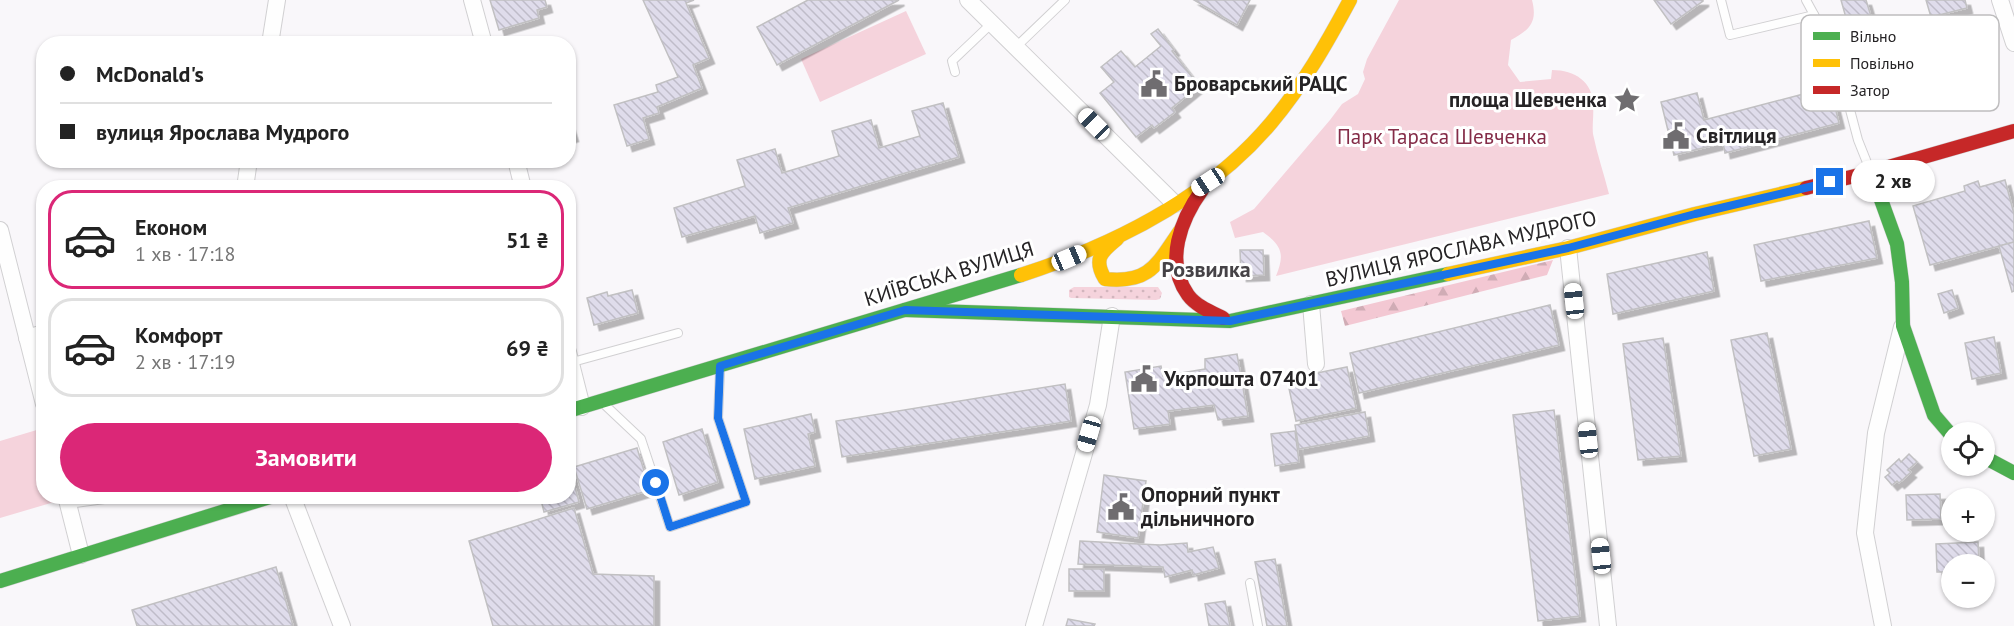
<!DOCTYPE html>
<html lang="uk">
<meta charset="utf-8">
<style>
:root{--surface:#fff;--page:#f2f2f2;--text:#222;--muted:#767676;--line:#e0e0e0;--accent:#db2777}
body{margin:0;font-family:"PT Sans",sans-serif;background:var(--page);color:var(--text);height:100vh;display:flex;flex-direction:column;font-size:22px;white-space:nowrap}
*{box-sizing:border-box;margin:0}
p{font-size:20px;color:var(--muted)}
.icon{flex:none;width:33px;height:33px;fill:none;stroke:currentColor;stroke-width:2;stroke-linecap:round;stroke-linejoin:round}
.map{position:relative;flex:1;overflow:hidden}
.side{position:absolute;left:36px;top:180px;width:540px;height:324px;display:flex;flex-direction:column;background:var(--surface);border-radius:24px;box-shadow:0 2px 4px #0004}
.side>*{flex:none}
.hud{position:absolute;left:36px;top:36px;width:540px;height:132px;border-radius:24px;box-shadow:0 2px 4px #0004;display:grid;align-content:center;height:132px;padding:0 24px;background:var(--surface)}
.tools{position:absolute;left:1941px;top:422px;display:grid;gap:12px}
.tools a{display:grid;place-items:center;width:54px;height:54px;border-radius:50%;background:var(--surface);box-shadow:0 2px 4px #0004;font-size:30px}
.end{position:absolute;width:27px;height:27px;margin:-14px;border:8px solid #1a73e8;background:#fff;box-shadow:0 0 0 3px #fff}
.from{border-radius:50%}
.bubble{position:absolute;height:42px;border-radius:21px;background:var(--surface);box-shadow:0 2px 4px #0004;font-size:20px;font-weight:700;line-height:42px;text-align:center}
.car{position:absolute;width:18px;height:36px;margin:-18px -9px;border-radius:8px;box-shadow:0 0 4px 2px #0007;background:linear-gradient(#fff 24%,#345 0 40%,#fff 0 76%,#345 0 86%,#fff 0)}
.hud b{display:flex;align-items:center;gap:21px;height:57px;font-size:22px}
.hud b+b{border-top:2px solid var(--line)}
.hud i{width:15px;height:15px;background:var(--text)}
ul{padding:10px 0 0;list-style:none}
li{display:flex;align-items:center;gap:18px;height:99px;margin:0 12px 9px;padding:0 12px;border:3px solid var(--line);border-radius:24px}
li div{flex:1}
li b{display:block;font-size:22px}
li em{font-style:normal;font-weight:700}
li.on{border-color:var(--accent)}
li>.icon{width:54px;height:54px;stroke-width:1.5}
.cta{display:flex;gap:12px;margin-top:auto;padding:12px 24px}
.cta a{flex:1;height:69px;border-radius:36px;background:var(--accent);color:#fff;font-size:24px;font-weight:700;line-height:69px;text-align:center}
.map>svg:first-child{display:block}
.grass{fill:url(#grass-dots)}
.forest{fill:url(#forest-firs)}
.park{fill:#f5d3dc}
.building{fill:url(#building-back-hatch);stroke:#c1c0c2;stroke-width:1.5;filter:url(#shadow)}
.lines{fill:none;stroke-linecap:round;stroke-linejoin:round}
.lane-casing{stroke:#d1d0d2;stroke-width:10}
.street-casing{stroke:#d1d0d2;stroke-width:18}
.fast-casing{stroke:#d1d0d2;stroke-width:15}
.slow-casing{stroke:#d1d0d2;stroke-width:15}
.jam-casing{stroke:#d1d0d2;stroke-width:15}
.lane{stroke:#fefefe;stroke-width:8}
.street{stroke:#fefefe;stroke-width:16}
.fast{stroke:#4caf50;stroke-width:14}
.slow{stroke:#ffc107;stroke-width:14}
.jam{stroke:#c62828;stroke-width:14}
.route{stroke:#1a73e8;stroke-width:8}
.labels{text-anchor:middle;stroke-width:6;stroke-linejoin:round;paint-order:stroke}
.poi-label{font-size:21px;font-weight:bold;fill:#252325;stroke:#fff;text-anchor:start}
.park-label{font-size:21px;fill:#842c48;stroke:#fff}
.street-label{font-size:21px;fill:#252325;stroke:#fff}
.neighbourhood-label{font-size:22px;font-weight:bold;fill:#464347;stroke:#fff}
.key{fill:#fff;stroke:#bebdbe;stroke-width:1.5}
.key-label{font-size:16px;fill:#252325}
</style>
<div class="map">
<svg width="2014" height="626" viewBox="0 0 2014 626">
<defs>
<pattern id="grass-dots" width="8" height="8" patternUnits="userSpaceOnUse" patternTransform="scale(1.5)"><rect width="8" height="8" fill="#f5d3dc"/><path d="M2 2h.1M6 6h.1" fill="none" stroke="#d2b5bd" stroke-width="1.8" stroke-linecap="round"/></pattern>
<pattern id="forest-firs" width="22" height="20" patternUnits="userSpaceOnUse" patternTransform="scale(1.5)"><rect width="22" height="20" fill="#f3c8d3"/><path d="M5 1l3.5 6h-7zM16 11l3.5 6h-7z" fill="#d0acb5"/></pattern>
<pattern id="building-back-hatch" width="6" height="6" patternUnits="userSpaceOnUse" patternTransform="scale(1.5)"><rect width="6" height="6" fill="#dfdceb"/><path d="M-1 5l2 2M0 0l6 6M5-1l2 2" fill="none" stroke="#bfbcc9"/></pattern>
<filter id="shadow"><feDropShadow dx="5.5" dy="5.5" stdDeviation="0" flood-color="#0004"/></filter>
</defs>
<rect width="100%" height="100%" fill="#f9f7fa"/>
<!-- grass -->
<path class="grass" d="M 1074,287 L 1158,287 L 1162,293 L 1160,299 L 1156,300 L 1071,298 L 1069,297 L 1069,290 Z"/>
<!-- forest -->
<path class="forest" d="M 1553,260 L 1547,275 L 1345,326 L 1341,311 Z"/>
<!-- park -->
<g class="park">
<path d="M 1399,0 L 1532,0 C 1538,23 1529,30 1511,40 L 1508,65 L 1520,82 L 1551,79 L 1552,70 C 1575,70 1593,82 1593,105 C 1594,115 1592,125 1593,134 C 1597,154 1604,174 1609,194 L 1276,276 C 1285,254 1282,246 1263,232 L 1235,238 L 1230,222 L 1254,209 L 1330,120 L 1342,104 L 1358,94 L 1365,79 L 1363,72 L 1367,59 Z"/>
<path d="M 906,11 L 926,54 L 820,102 L 801,59 Z"/>
<path d="M 40,429 L 43,442 L 44,496 L 60,497 L 61,500 L 0,518 L 0,441 Z"/>
</g>
<!-- building -->
<g class="building">
<path d="M 490,0 L 545,0 L 547,7 L 537,10 L 539,18 L 499,30 Z"/>
<path d="M 643,0 L 694,0 L 686,3 L 709,58 L 693,65 L 702,88 L 657,107 L 659,113 L 643,118 L 649,139 L 627,146 L 614,105 L 658,92 L 656,85 L 678,77 Z"/>
<path d="M 808,0 L 899,0 L 777,65 L 757,27 Z"/>
<path d="M 1194,0 L 1250,0 L 1237,25 Z"/>
<path d="M 1654,0 L 1703,0 L 1703,1 L 1671,24 Z"/>
<path d="M 1841,0 L 1866,0 L 1877,36 L 1853,43 Z"/>
<path d="M 1926,0 L 1965,0 L 1967,8 L 1931,17 Z"/>
<path d="M 1158,29 L 1174,50 L 1172,51 L 1199,86 L 1172,108 L 1175,112 L 1154,128 L 1152,125 L 1136,137 L 1100,93 L 1114,82 L 1101,67 L 1121,51 L 1135,67 L 1161,46 L 1151,34 Z"/>
<path d="M 1830,87 L 1839,123 L 1725,153 L 1723,143 L 1674,155 L 1661,102 L 1697,93 L 1704,120 Z"/>
<path d="M 943,103 L 959,157 L 788,208 L 793,223 L 760,233 L 755,216 L 682,237 L 674,208 L 745,186 L 737,160 L 775,149 L 782,173 L 839,156 L 832,131 L 871,120 L 879,148 L 920,136 L 912,111 Z"/>
<path d="M 568,120 L 573,136 L 568,138 Z"/>
<path d="M 2005,180 L 2014,214 L 2014,242 L 1930,265 L 1913,206 L 1965,191 L 1964,186 L 1978,181 L 1980,187 Z"/>
<path d="M 1869,221 L 1877,258 L 1761,281 L 1754,245 Z"/>
<path d="M 2014,242 L 2014,291 L 2012,292 L 1999,246 Z"/>
<path d="M 1240,250 L 1263,250 L 1264,275 L 1241,276 Z"/>
<path d="M 1707,252 L 1714,291 L 1613,314 L 1607,274 Z"/>
<path d="M 632,290 L 638,313 L 594,325 L 587,298 L 607,292 L 608,296 Z"/>
<path d="M 1952,290 L 1958,308 L 1944,313 L 1938,294 Z"/>
<path d="M 1550,305 L 1559,345 L 1359,393 L 1350,353 Z"/>
<path d="M 1767,333 L 1791,449 L 1754,456 L 1731,340 Z"/>
<path d="M 1994,337 L 2001,373 L 1972,379 L 1965,343 Z"/>
<path d="M 1663,338 L 1681,456 L 1638,460 L 1623,344 Z"/>
<path d="M 1237,354 L 1248,416 L 1218,420 L 1214,405 L 1168,411 L 1170,424 L 1134,429 L 1125,372 L 1161,366 L 1163,376 L 1205,369 L 1205,359 Z"/>
<path d="M 1347,367 L 1356,408 L 1296,421 L 1287,379 Z"/>
<path d="M 1065,384 L 1071,421 L 842,457 L 836,421 Z"/>
<path d="M 1554,410 L 1580,616 L 1538,621 L 1513,415 Z"/>
<path d="M 1365,412 L 1369,436 L 1299,449 L 1295,425 Z"/>
<path d="M 811,414 L 815,432 L 808,434 L 815,466 L 755,479 L 744,429 Z"/>
<path d="M 702,429 L 718,482 L 679,495 L 663,442 Z"/>
<path d="M 1295,431 L 1299,462 L 1275,466 L 1271,434 Z"/>
<path d="M 637,448 L 650,490 L 587,509 L 574,467 Z"/>
<path d="M 1909,454 L 1917,462 L 1908,470 L 1911,472 L 1899,483 L 1897,481 L 1892,485 L 1885,477 L 1890,473 L 1887,470 L 1899,459 L 1901,462 Z"/>
<path d="M 571,472 L 579,502 L 544,512 L 540,496 L 568,496 L 568,473 Z"/>
<path d="M 1104,475 L 1146,481 L 1138,538 L 1097,532 Z"/>
<path d="M 1940,494 L 1941,519 L 1907,520 L 1906,495 Z"/>
<path d="M 574,508 L 593,574 L 654,576 L 654,626 L 493,626 L 469,541 Z"/>
<path d="M 1080,541 L 1160,545 L 1187,543 L 1188,552 L 1213,547 L 1219,568 L 1193,575 L 1192,570 L 1165,577 L 1163,567 L 1078,564 Z"/>
<path d="M 1978,542 L 1979,564 L 1952,564 L 1952,572 L 1937,572 L 1936,544 Z"/>
<path d="M 1275,559 L 1287,626 L 1267,626 L 1255,562 Z"/>
<path d="M 276,567 L 293,626 L 137,626 L 132,610 Z"/>
<rect x="1069" y="569" width="35" height="22"/>
<path d="M 1225,601 L 1230,626 L 1209,626 L 1205,604 Z"/>
<path d="M 1068,619 L 1095,624 L 1094,626 L 1066,626 Z"/>
</g>
<g class="lines">
<defs>
<g id="lane">
<path d="M 1721,0 L 1730,35 L 1814,15"/>
<path d="M 1806,0 L 1835,53 L 1858,140 L 1870,170"/>
<path d="M 1016,47 L 1065,0"/>
<path d="M 955,72 L 952,61 L 992,23"/>
<path d="M 569,363 L 678,333"/>
<path d="M 606,406 L 641,439 L 670,527 L 746,502 L 718,418 L 720,371"/>
<path d="M 68,504 L 126,496"/>
<path d="M 1250,583 L 1258,626"/>
</g>
<g id="street">
<path d="M 472,0 L 484,44"/>
<path d="M 968,0 L 1175,204"/>
<path d="M 2000,0 L 2014,43"/>
<path d="M 270,44 L 277,0"/>
<path d="M 516,160 L 523,188"/>
<path d="M 245,188 L 249,160"/>
<path d="M 0,230 L 44,404"/>
<path d="M 1568,248 L 1608,626"/>
<path d="M 1311,304 L 1316,364"/>
<path d="M 27,338 L 44,333"/>
<path d="M 568,352 L 582,407"/>
<path d="M 66,496 L 81,555"/>
<path d="M 292,496 L 342,626"/>
<path d="M 1034,626 L 1098,405 L 1112,316"/>
<path d="M 1883,626 L 1865,533 L 1876,433 L 1902,327"/>
</g>
<g id="fast">
<path d="M 1871,172 L 1897,244 L 1902,282 L 1903,326 L 1934,415 L 1952,436"/>
<path d="M 905,310 L 1230,321 L 1448,274"/>
<path d="M 568,411 L 1021,275"/>
<path d="M 1984,457 L 2014,473"/>
<path d="M 0,581 L 273,496"/>
</g>
<g id="slow">
<path d="M 1117,239 C 1101,252 1093,259 1105,279 C 1150,284 1157,264 1180,231"/>
<path d="M 1448,274 L 1568,248 L 1695,214 L 1806,188"/>
<path d="M 1021,275 C 1114,245 1207,199 1271,123 C 1303,85 1327,43 1350,0"/>
</g>
<g id="jam">
<path d="M 1806,188 L 1871,172 L 2014,131"/>
<path d="M 1202,190 C 1181,219 1164,262 1188,295 C 1196,306 1211,312 1223,318"/>
</g>
</defs>
<!-- lane casing -->
<use href="#lane" class="lane-casing"/>
<!-- street casing -->
<use href="#street" class="street-casing"/>
<!-- fast casing -->
<use href="#fast" class="fast-casing"/>
<!-- slow casing -->
<use href="#slow" class="slow-casing"/>
<!-- jam casing -->
<use href="#jam" class="jam-casing"/>
<!-- lane -->
<use href="#lane" class="lane"/>
<!-- street -->
<use href="#street" class="street"/>
<!-- fast -->
<use href="#fast" class="fast"/>
<!-- slow -->
<use href="#slow" class="slow"/>
<!-- jam -->
<use href="#jam" class="jam"/>
</g>
<g class="lines">
<!-- route -->
<path class="route" d="M 656,483 L 670,527 L 746,502 L 718,418 L 720,366 L 905,310 L 1230,321 L 1568,248 L 1695,214 L 1830,182"/>
</g>
<!-- icons -->
<defs>
<symbol id="civic-bare" viewBox="-9 -9 18 18"><path d="M-.6-6.5H3V-4.5H.6V-3L4-1V1h2V6H-6V1h2V-1L-.6-3ZM-1.2 2.5V6h2.4V2.5Z" fill="#6f6d70" stroke="#fff" stroke-width="2.5" paint-order="stroke"/></symbol>
<symbol id="sight-bare" viewBox="-9 -9 18 18"><path d="M0-6L1.8-2.2L6-1.7L2.9 1.2L3.7 5.4L0 3.3L-3.7 5.4L-2.9 1.2L-6-1.7L-1.8-2.2Z" fill="#6f6d70" stroke="#fff" stroke-width="2.5" paint-order="stroke"/></symbol>
</defs>
<g fill-rule="evenodd">
<use href="#civic-bare" x="1135" y="65" width="38" height="38"/>
<use href="#sight-bare" x="1608" y="81" width="38" height="38"/>
<use href="#civic-bare" x="1657" y="117" width="38" height="38"/>
<use href="#civic-bare" x="1125" y="360" width="38" height="38"/>
<use href="#civic-bare" x="1102" y="488" width="38" height="38"/>
</g>
<g class="labels">
<!-- poi labels -->
<g class="poi-label">
<text x="1174" y="91">Броварський РАЦС</text>
<text x="1607" y="107" text-anchor="end">площа Шевченка</text>
<text x="1696" y="143">Світлиця</text>
<text x="1164" y="386">Укрпошта 07401</text>
<text x="1141" y="502">Опорний пункт<tspan x="1141" dy="24">дільничного</tspan></text>
</g>
<!-- park labels -->
<g class="park-label">
<text x="1442" y="144">Парк Тараса Шевченка</text>
</g>
<!-- street labels -->
<g class="street-label">
<text transform="translate(1461 249) rotate(-13)" y="7">ВУЛИЦЯ ЯРОСЛАВА МУДРОГО</text>
<text transform="translate(949 274) rotate(-17)" y="7">КИЇВСЬКА ВУЛИЦЯ</text>
</g>
<!-- neighbourhood labels -->
<g class="neighbourhood-label">
<text x="1206" y="277">Розвилка</text>
</g>
</g>
<!-- legend -->
<rect x="1801" y="15" width="198" height="96" rx="9" class="key"/>
<rect x="1813" y="32" width="27" height="8" fill="#4caf50"/>
<rect x="1813" y="59" width="27" height="8" fill="#ffc107"/>
<rect x="1813" y="86" width="27" height="8" fill="#c62828"/>
<g class="key-label">
<text x="1850" y="42">Вільно</text>
<text x="1850" y="69">Повільно</text>
<text x="1850" y="96">Затор</text>
</g>
</svg>
<div class="tools">
<a><svg class="icon" aria-label="locate" viewBox="0 0 24 24"><circle cx="12" cy="12" r="6"/><path d="M12 2v4M12 18v4M2 12h4M18 12h4"/></svg></a>
<a>+</a>
<a>−</a>
</div>
<i class="end from" style="left:656px;top:483px"></i>
<i class="end" style="left:1830px;top:182px"></i>
<div class="bubble" style="left:1851px;top:160px;width:84px">2 хв</div>
<i class="car" style="left:1094px;top:124px;rotate:315deg"></i>
<i class="car" style="left:1208px;top:182px;rotate:237deg"></i>
<i class="car" style="left:1069px;top:258px;rotate:67deg"></i>
<i class="car" style="left:1574px;top:301px;rotate:354deg"></i>
<i class="car" style="left:1089px;top:434px;rotate:196deg"></i>
<i class="car" style="left:1588px;top:440px;rotate:354deg"></i>
<i class="car" style="left:1601px;top:556px;rotate:354deg"></i>
<div class="hud">
<b><i class="from"></i>McDonald's</b>
<b><i></i>вулиця Ярослава Мудрого</b>
</div>
<section class="side">
<ul>
<li class="on"><svg class="icon" aria-label="car" viewBox="0 0 24 24"><path d="M5 17H2v-5l4-1 3-4h7l3 4 3 1v5h-3M9 17h6M6 11h13"/><circle cx="7" cy="17" r="2"/><circle cx="17" cy="17" r="2"/></svg><div><b>Економ</b><p>1 хв · 17:18</p></div><em>51 ₴</em></li>
<li><svg class="icon" aria-label="car" viewBox="0 0 24 24"><path d="M5 17H2v-5l4-1 3-4h7l3 4 3 1v5h-3M9 17h6M6 11h13"/><circle cx="7" cy="17" r="2"/><circle cx="17" cy="17" r="2"/></svg><div><b>Комфорт</b><p>2 хв · 17:19</p></div><em>69 ₴</em></li>
</ul>
<div class="cta"><a>Замовити</a></div>
</section>
</div>
